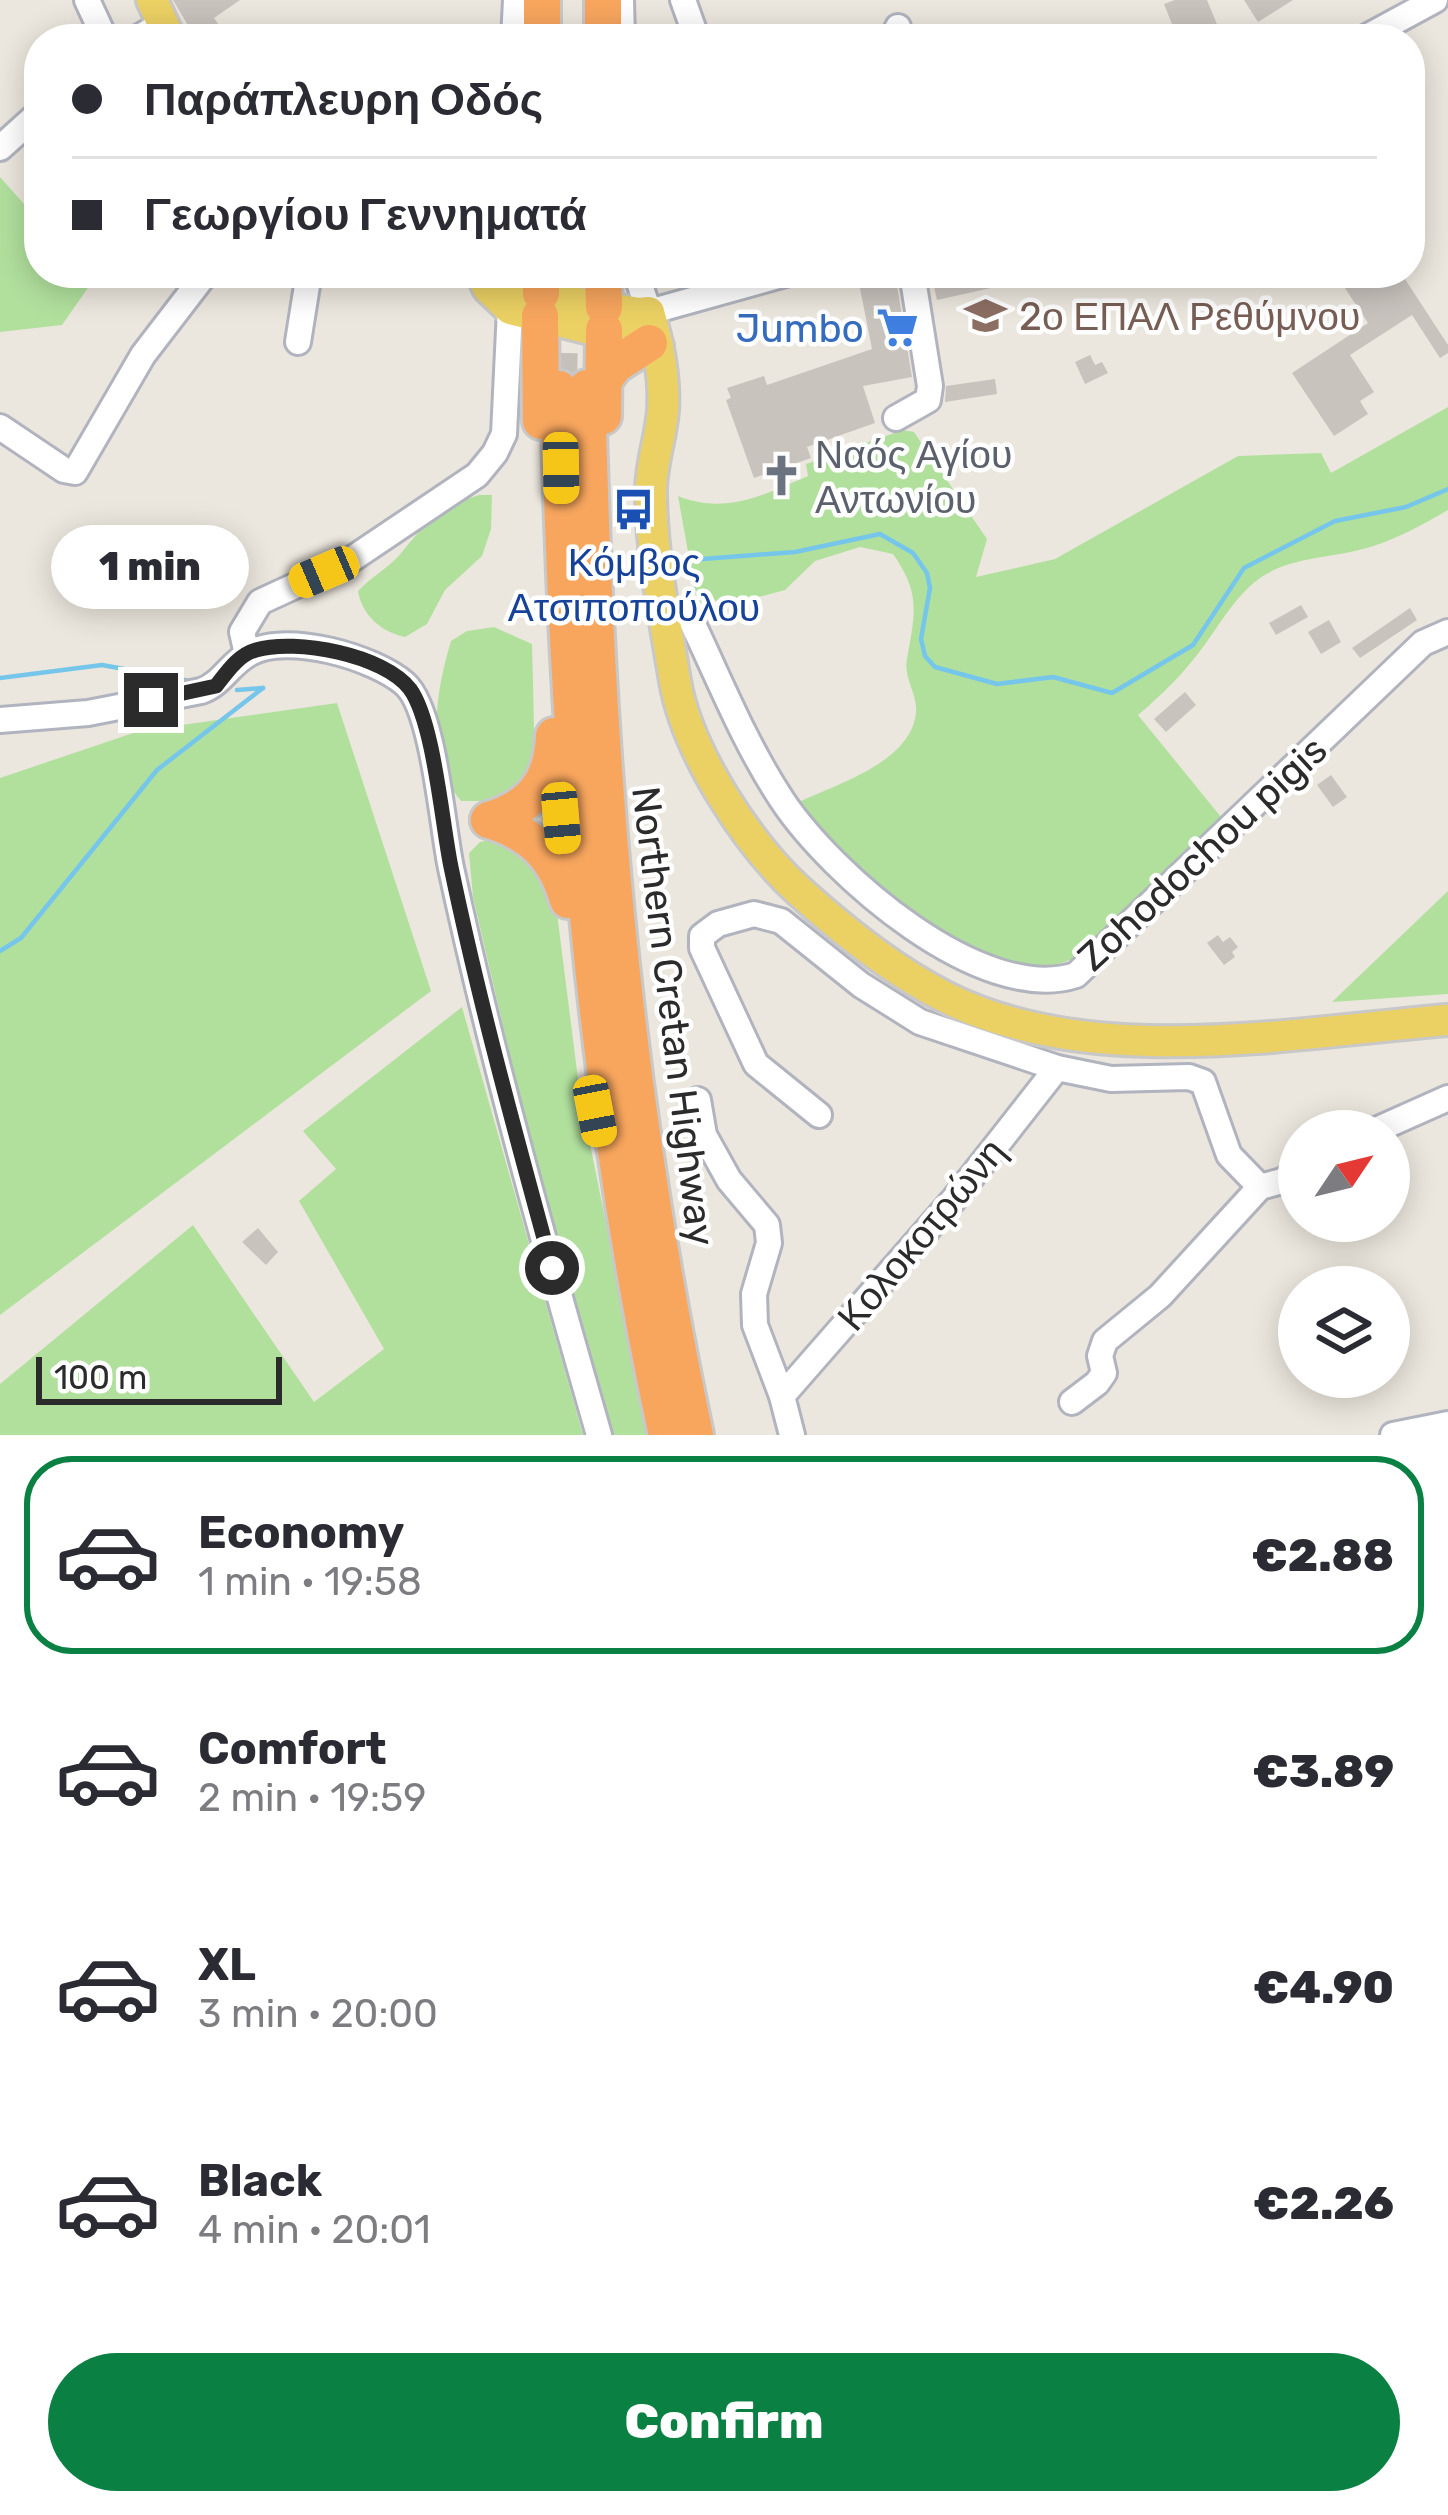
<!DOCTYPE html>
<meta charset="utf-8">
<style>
:root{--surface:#fff;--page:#f2f2f3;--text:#2b2b33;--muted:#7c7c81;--line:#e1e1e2;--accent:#0b8043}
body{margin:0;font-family:Rubik,sans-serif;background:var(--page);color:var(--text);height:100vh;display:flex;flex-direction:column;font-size:45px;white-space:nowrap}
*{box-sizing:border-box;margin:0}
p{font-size:39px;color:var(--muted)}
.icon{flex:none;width:66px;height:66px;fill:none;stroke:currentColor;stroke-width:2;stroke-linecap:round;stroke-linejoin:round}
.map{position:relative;height:1435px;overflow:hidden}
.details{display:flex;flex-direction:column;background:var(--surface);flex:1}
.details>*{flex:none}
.banner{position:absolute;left:24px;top:24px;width:1401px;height:264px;border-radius:48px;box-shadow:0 6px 30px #0003;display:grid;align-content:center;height:264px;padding:0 48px;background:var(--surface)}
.needle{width:78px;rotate:55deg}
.fabs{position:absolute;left:1278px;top:1110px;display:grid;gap:24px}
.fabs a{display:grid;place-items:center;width:132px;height:132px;border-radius:50%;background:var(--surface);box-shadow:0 6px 30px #0003;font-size:60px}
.scale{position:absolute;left:36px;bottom:30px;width:246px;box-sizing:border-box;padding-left:12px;border:6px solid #2b2b2b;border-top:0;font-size:33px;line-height:42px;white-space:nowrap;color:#2b2b2b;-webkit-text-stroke:9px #fff;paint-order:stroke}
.end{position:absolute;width:54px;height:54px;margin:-27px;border:15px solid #2b2b2b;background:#fff;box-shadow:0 0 0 6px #fff}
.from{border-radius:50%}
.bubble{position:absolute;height:84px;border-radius:42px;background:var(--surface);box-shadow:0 6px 30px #0003;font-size:39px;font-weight:800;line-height:84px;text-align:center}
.car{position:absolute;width:36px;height:72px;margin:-36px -18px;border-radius:15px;box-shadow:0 0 9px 3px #0007;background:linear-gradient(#f5c518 24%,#345 0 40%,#f5c518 0 76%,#345 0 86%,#f5c518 0)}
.banner b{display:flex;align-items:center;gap:42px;height:114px;font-size:45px}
.banner b+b{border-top:3px solid var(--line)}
.banner i{width:30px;height:30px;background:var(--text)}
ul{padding:21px 0 0;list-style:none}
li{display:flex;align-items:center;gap:36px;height:198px;margin:0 24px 18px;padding:0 24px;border:6px solid transparent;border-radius:48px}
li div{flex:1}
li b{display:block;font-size:45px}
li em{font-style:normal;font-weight:800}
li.active{border-color:var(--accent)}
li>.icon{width:108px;height:108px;stroke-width:1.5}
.cta{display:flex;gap:24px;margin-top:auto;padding:24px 48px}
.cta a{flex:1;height:138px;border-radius:72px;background:var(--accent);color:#fff;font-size:48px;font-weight:800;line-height:138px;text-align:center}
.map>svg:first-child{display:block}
.green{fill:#b1e09d}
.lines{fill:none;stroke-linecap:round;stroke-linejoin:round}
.stream{stroke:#75c6ea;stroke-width:4.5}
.building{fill:#c8c3bd}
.highway-tunnel{stroke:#c5c1ba;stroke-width:36;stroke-dasharray:36 18;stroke-linecap:butt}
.minor-casing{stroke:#b1b4be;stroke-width:30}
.major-casing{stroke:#c8c8c8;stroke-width:36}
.highway-casing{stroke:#c8c8c8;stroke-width:42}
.minor{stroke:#fff;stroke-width:24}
.major{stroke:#ebd164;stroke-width:30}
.highway{stroke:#f8a65e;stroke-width:36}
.route{stroke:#2b2b2b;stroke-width:15}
.labels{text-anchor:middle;stroke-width:9;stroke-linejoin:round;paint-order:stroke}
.education-label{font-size:39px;fill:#785e54;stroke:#fff;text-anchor:start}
.shop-label{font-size:39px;fill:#366cbe;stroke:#fff;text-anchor:end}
.worship-label{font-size:39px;fill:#5b616d;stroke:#fff;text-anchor:start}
.transit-label{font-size:39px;fill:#164399;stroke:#fff}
.street-label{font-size:39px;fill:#2b2b2b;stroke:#fff}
</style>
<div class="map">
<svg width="1448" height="1435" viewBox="0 0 1448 1435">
<rect width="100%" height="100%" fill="#ece7de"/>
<!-- green -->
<g class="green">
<path d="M 0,177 L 39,221 L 39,273 L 84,273 L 92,282 L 62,325 L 0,332 Z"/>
<path d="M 1448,407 L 1448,510 C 1420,526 1394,541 1363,549 C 1330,558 1293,557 1263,576 C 1237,593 1221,623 1203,647 C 1184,673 1162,695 1138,715 L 1221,817 C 1188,849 1155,881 1123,913 C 1112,923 1103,938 1092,947 C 1001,1020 850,867 795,804 C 835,784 910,764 916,713 C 918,694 903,678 907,659 C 915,613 921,594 893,554 L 860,547 L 815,561 L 785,590 L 755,598 L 697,602 L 678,496 C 725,515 764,495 808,476 L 806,464 L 903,430 L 914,432 L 987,539 L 976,577 L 1055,559 L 1238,456 L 1321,453 L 1331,473 Z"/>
<path d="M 479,495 L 492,495 L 491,529 L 482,556 L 445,590 L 427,624 L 405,637 C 381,632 362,615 358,591 C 371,577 390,567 402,552 C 432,516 432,511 479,495 Z"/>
<path d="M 494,627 L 532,644 L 535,767 L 514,795 L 485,801 L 461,801 C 424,758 436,691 451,641 L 467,631 Z"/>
<path d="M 337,703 L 431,991 L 0,1315 L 0,778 L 139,731 Z"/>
<path d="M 494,839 L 535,855 L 557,913 L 580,1095 L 649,1435 L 613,1435 L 537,1172 L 473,897 L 469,853 L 480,842 Z"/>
<path d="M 1448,891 L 1448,994 L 1332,1002 Z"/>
<path d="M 462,1007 L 583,1435 L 0,1435 L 0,1384 L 193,1225 L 314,1402 L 384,1349 L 299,1201 L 336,1169 L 303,1131 Z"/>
</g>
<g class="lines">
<!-- stream -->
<g class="stream">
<path d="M 677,561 L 795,552 L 880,534 L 913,553 L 927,573 L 930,588 L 921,639 L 925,656 L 935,667 L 997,684 L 1053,677 L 1112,693 L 1193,645 L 1244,568 L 1335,521 L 1406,507 L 1448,489"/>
<path d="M 0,678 L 102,665 L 190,681"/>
<path d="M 237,690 L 263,688"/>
<path d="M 0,951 L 21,938 L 157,770 L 263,688"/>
</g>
</g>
<!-- building -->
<g class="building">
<path d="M 173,0 L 240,0 L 214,18 L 229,39 L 196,39 Z"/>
<path d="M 1175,0 L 1207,0 L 1223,39 L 1178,39 L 1164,4 Z"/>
<path d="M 1244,0 L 1293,0 L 1258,22 Z"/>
<path d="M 857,273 L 895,273 L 912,377 L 863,386 L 875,423 L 807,447 L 811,458 L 754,478 L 726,400 L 731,398 L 727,388 L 764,376 L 767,385 L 872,349 Z"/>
<path d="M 931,273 L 1032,273 L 1032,279 L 937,300 Z"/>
<path d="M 1335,273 L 1401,273 L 1448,345 L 1448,353 L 1440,358 L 1412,315 L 1350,355 L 1374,392 L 1360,401 L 1368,414 L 1334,436 L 1292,373 L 1368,323 Z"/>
<path d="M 1090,355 L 1095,365 L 1102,362 L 1108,373 L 1085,384 L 1075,362 Z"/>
<path d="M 995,379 L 997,394 L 945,402 L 946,386 Z"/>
<path d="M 1301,605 L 1308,617 L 1276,635 L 1269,623 Z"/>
<path d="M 1410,608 L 1417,620 L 1360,658 L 1352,648 Z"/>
<path d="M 1329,620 L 1341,642 L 1321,654 L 1308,632 Z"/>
<path d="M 1185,692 L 1196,705 L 1166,732 L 1154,719 Z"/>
<path d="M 1331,775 L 1347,797 L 1333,807 L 1317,785 Z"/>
<path d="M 1218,935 L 1223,942 L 1230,937 L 1238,947 L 1232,952 L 1235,957 L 1224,965 L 1207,943 Z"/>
<path d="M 258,1228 L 278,1252 L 266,1265 L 242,1242 Z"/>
</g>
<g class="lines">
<!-- highway-tunnel -->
<path class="highway-tunnel" d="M 559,389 L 561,273"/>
<defs>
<g id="minor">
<path d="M 87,0 L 105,39"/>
<path d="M 621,0 L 622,39"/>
<path d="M 683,0 L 697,39"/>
<path d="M 136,39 L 162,24"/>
<path d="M 514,39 L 516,0"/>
<path d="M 892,39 L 898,27"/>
<path d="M 1363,39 L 1435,0"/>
<path d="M 0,148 L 39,113"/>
<path d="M 636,273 L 649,312 L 789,273"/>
<path d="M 298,342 L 309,273"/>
<path d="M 896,418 L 928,400 L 930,386 L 912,273"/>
<path d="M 0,427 L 64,470 L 75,472 L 143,355 L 206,273"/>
<path d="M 665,611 L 679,612 L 691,620 C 720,681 745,744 782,800 C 831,874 981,1006 1076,975 L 1423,643 L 1448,632"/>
<path d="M 247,654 L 242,632 L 260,602 L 349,561 L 477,475 L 495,453 L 504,434 L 510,309"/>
<path d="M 0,720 L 88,713 L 201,691 C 222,684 229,664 250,653 C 287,632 374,657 405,684 C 434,710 442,826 451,868 C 492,1059 545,1247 599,1435"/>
<path d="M 698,1100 L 704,1135 L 729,1180 L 767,1225 L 769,1243 L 754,1294 L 755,1325 L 782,1396 L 792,1435"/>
<path d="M 819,1115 L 756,1064 L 702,948 L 702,936 L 718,924 L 754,914 L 781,921 L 861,985 L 920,1022 L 1057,1068 L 1111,1079 L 1189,1077 L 1203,1082 L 1229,1155 L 1260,1187 L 1282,1181 L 1299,1170"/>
<path d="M 1374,1131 L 1448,1098"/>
<path d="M 782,1396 L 955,1198 L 1057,1068"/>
<path d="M 1072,1402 L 1097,1383 L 1104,1373 L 1100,1356 L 1105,1341 L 1160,1296 L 1260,1187"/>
<path d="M 1393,1435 L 1448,1424"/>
</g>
<g id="major">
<path d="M 152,0 L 170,39"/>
<path d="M 481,273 L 488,288 L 510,309 L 658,346"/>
<path d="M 497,273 C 532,301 594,305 638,313 L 649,312 C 658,344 665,376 663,410 C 661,438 651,463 651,491 C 651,553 665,619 675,681 C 687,751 746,842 798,890 C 842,930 892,970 945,997 C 1091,1071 1291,1033 1448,1020"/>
</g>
<g id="highway">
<path d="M 603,0 L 603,39"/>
<path d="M 542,39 L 542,0"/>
<path d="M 541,273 L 541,293"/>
<path d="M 603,273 L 604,307"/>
<path d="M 540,316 L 541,421"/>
<path d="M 603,381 L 615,365 L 649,343"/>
<path d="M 587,388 C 595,744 620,1085 695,1435"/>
<path d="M 559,389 C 567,740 592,1091 667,1435"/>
<path d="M 603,416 L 604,330"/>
<path d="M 489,820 C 532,833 556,857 568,900"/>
<path d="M 489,820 C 532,807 552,782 554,736"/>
</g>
</defs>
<!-- minor casing -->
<use href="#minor" class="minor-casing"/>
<!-- major casing -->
<use href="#major" class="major-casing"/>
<!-- highway casing -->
<use href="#highway" class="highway-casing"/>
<!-- minor -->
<use href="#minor" class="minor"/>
<!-- major -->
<use href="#major" class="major"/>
<!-- highway -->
<use href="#highway" class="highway"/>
</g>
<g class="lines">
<!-- route -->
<path class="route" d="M 151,700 L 216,686 C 227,672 238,655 256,650 C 296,638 384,655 410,689 C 434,722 442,824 451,867 C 479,1002 516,1135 552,1268"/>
</g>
<!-- icons -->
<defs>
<symbol id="school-bare" viewBox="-9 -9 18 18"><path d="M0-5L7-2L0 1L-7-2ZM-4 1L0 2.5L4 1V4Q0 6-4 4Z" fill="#8d6e63" stroke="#fff" stroke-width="2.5" paint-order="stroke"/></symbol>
<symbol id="supermarket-bare" viewBox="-9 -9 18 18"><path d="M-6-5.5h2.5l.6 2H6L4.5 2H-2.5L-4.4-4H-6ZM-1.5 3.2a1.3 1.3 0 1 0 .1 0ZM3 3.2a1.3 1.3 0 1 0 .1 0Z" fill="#3f7fe0" stroke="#fff" stroke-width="2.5" paint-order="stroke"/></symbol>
<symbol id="church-bare" viewBox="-9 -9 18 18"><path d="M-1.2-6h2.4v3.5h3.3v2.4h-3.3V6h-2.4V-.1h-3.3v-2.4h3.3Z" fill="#6b7280" stroke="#fff" stroke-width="2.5" paint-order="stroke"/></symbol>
<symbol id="bus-bare" viewBox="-9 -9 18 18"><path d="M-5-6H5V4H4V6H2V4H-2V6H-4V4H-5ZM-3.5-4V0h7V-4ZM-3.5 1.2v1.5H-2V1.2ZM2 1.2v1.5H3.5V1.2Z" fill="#1a4fb4" stroke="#fff" stroke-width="2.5" paint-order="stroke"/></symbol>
</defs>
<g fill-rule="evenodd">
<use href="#school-bare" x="956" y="286" width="59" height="59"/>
<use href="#supermarket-bare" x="868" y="298" width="59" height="59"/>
<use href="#church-bare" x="752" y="446" width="59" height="59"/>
<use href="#bus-bare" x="604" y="480" width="59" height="59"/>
</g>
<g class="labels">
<!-- education labels -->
<g class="education-label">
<text x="1019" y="330">2ο ΕΠΑΛ Ρεθύμνου</text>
</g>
<!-- shop labels -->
<g class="shop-label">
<text x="864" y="342">Jumbo</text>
</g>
<!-- worship labels -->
<g class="worship-label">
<text x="815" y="468">Ναός Αγίου<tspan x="815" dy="45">Αντωνίου</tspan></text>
</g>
<!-- transit labels -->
<g class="transit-label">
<text x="634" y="576">Κόμβος<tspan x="634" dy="45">Ατσιποπούλου</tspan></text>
</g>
<!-- street labels -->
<g class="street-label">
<text transform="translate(1202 853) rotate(-43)" y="14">Zohodochou pigis</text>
<text transform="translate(674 1016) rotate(83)" y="14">Northern Cretan Highway</text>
<text transform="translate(921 1234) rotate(-50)" y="14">Κολοκοτρώνη</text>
</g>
</g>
</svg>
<div class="fabs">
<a><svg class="needle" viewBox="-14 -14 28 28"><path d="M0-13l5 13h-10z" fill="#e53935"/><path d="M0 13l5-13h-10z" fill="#7c7c81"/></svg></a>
<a><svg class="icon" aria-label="layers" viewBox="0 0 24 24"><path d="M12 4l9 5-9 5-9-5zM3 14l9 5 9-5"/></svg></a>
</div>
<div class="scale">100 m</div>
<i class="end from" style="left:552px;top:1268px"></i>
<i class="end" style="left:151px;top:700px"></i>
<div class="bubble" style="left:51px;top:525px;width:198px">1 min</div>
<i class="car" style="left:561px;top:468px;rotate:179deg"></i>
<i class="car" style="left:324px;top:572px;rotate:247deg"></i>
<i class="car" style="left:561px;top:818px;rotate:175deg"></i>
<i class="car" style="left:595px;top:1111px;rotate:169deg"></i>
<div class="banner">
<b><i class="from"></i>Παράπλευρη Οδός</b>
<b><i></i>Γεωργίου Γεννηματά</b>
</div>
</div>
<section class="details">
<ul>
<li class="active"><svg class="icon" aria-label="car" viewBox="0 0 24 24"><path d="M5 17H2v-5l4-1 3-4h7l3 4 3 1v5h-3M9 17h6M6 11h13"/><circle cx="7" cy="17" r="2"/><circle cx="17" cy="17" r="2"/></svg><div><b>Economy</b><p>1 min · 19:58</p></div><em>€2.88</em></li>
<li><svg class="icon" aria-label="car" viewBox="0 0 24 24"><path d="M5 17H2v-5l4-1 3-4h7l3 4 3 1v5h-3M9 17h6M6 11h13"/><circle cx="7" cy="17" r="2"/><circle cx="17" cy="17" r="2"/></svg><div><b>Comfort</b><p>2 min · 19:59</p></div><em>€3.89</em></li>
<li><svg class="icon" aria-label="car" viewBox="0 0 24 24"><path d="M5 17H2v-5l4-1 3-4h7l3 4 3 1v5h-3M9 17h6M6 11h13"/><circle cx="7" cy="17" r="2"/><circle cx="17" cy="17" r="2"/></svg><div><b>XL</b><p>3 min · 20:00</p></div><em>€4.90</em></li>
<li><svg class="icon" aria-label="car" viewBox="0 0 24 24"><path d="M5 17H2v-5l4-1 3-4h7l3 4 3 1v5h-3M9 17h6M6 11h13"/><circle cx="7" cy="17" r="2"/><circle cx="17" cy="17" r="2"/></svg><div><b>Black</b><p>4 min · 20:01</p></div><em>€2.26</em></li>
</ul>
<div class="cta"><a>Confirm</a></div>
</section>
